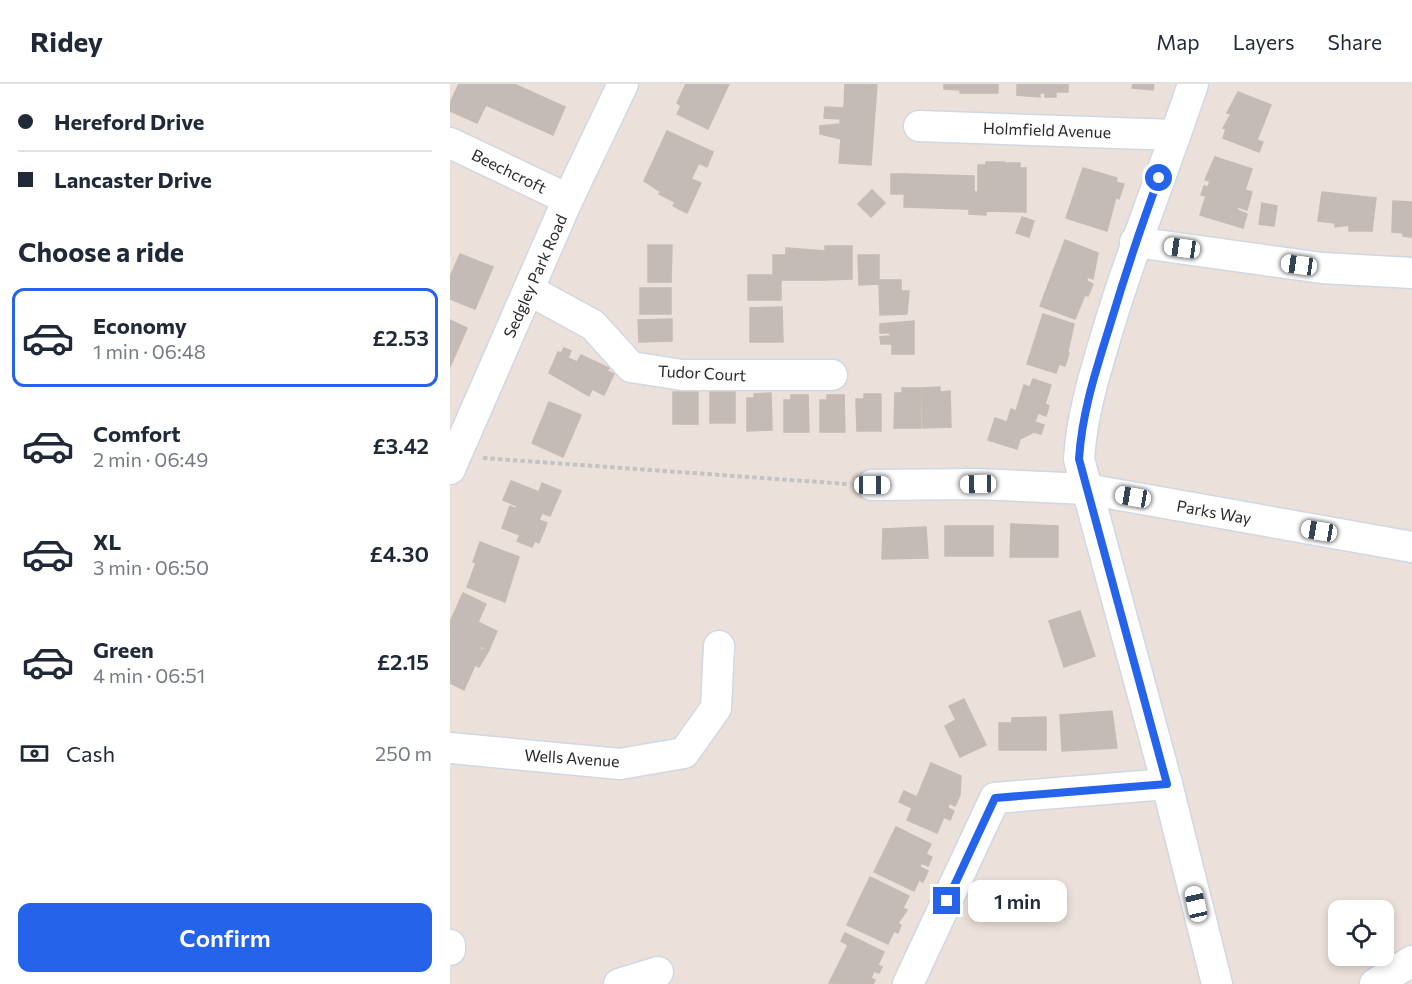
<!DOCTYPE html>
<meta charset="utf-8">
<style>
:root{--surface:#fff;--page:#f6f6f7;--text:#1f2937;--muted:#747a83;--line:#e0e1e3;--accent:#2563eb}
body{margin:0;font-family:Commissioner,sans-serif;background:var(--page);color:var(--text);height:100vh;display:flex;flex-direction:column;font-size:22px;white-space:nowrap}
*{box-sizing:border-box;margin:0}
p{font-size:20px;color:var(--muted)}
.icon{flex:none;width:33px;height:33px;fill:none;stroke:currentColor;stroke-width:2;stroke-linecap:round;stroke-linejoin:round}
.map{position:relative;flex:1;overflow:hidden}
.sheet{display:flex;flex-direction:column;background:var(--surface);width:450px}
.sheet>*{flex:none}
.guide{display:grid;align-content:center;height:132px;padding:0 18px;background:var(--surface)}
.buttons{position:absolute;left:878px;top:816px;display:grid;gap:12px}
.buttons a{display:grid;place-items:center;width:66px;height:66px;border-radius:12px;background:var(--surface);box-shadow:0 3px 9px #0003;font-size:30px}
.end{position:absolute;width:27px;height:27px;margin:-14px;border:8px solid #2563eb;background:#fff;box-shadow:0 0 0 3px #fff}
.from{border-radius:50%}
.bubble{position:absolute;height:42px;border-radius:12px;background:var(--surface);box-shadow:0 3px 9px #0003;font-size:20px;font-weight:600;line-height:42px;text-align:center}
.car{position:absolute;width:18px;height:36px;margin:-18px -9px;border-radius:8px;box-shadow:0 0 4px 2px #0007;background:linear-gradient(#fff 24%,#345 0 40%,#fff 0 76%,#345 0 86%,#fff 0)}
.guide b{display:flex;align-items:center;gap:21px;height:57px;font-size:22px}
.guide b+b{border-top:2px solid var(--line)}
.guide i{width:15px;height:15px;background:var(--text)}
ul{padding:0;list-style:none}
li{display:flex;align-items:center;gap:18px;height:99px;margin:0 12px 9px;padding:0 6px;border:3px solid transparent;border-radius:12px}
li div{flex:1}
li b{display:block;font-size:22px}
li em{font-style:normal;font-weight:600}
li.active{border-color:var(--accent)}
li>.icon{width:54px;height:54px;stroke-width:1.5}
h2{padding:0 18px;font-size:27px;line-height:72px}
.pay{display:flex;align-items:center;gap:15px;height:66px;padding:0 18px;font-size:22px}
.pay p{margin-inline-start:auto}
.action{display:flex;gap:12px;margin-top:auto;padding:12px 18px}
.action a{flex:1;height:69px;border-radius:12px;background:var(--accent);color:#fff;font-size:24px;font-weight:600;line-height:69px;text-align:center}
header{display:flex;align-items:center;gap:36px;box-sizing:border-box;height:84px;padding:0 30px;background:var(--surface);border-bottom:2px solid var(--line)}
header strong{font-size:28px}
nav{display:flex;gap:33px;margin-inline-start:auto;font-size:21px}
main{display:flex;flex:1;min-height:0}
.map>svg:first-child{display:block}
.building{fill:#c4bab6;stroke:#c7bbb3;stroke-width:1.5}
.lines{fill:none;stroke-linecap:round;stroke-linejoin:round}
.minor-casing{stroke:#cfd8e3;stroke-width:33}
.path{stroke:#c3c3c3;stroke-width:4;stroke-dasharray:4.5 3;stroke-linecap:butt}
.minor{stroke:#fff;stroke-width:30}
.route{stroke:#2563eb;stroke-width:8}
.labels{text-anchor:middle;stroke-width:5;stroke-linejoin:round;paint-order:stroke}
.street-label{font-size:16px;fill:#292929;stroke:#fff}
</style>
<header>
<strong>Ridey</strong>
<nav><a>Map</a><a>Layers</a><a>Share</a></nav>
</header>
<main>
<section class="sheet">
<div class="guide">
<b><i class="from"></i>Hereford Drive</b>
<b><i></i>Lancaster Drive</b>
</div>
<h2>Choose a ride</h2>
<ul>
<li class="active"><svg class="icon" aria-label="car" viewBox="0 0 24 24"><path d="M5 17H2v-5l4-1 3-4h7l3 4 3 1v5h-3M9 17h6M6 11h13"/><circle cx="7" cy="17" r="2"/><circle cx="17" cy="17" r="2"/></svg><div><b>Economy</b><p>1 min · 06:48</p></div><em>£2.53</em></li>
<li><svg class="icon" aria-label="car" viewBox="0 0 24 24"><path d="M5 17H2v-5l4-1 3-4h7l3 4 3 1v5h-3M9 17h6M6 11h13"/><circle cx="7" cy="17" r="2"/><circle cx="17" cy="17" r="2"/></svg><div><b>Comfort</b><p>2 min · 06:49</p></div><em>£3.42</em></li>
<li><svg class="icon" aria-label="car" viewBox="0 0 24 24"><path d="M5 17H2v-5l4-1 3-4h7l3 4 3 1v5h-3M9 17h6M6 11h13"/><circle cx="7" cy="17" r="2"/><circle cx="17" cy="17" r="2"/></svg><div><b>XL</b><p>3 min · 06:50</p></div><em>£4.30</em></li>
<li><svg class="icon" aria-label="car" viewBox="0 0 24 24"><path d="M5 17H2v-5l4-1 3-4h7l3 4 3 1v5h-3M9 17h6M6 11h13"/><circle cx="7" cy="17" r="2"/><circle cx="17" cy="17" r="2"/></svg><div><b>Green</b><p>4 min · 06:51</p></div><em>£2.15</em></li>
</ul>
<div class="pay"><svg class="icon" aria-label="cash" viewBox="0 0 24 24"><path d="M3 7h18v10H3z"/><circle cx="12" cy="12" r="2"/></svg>Cash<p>250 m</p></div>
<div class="action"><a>Confirm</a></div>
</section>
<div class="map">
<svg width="962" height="900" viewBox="0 0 962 900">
<rect width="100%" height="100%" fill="#ece0da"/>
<!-- building -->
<g class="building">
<path d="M 9,0 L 64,0 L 115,23 L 103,51 L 36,21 L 27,39 L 0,27 L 0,19 Z"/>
<path d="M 236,0 L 279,0 L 258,45 L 227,30 L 231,22 L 227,19 Z"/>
<path d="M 395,0 L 427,0 L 421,81 L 389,79 L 391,55 L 370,50 L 370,42 L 390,40 L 390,35 L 374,34 L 375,23 L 394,24 Z"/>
<path d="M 494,0 L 548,0 L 548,9 L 510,9 L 510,6 L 494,5 Z"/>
<path d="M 567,0 L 618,0 L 618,8 L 606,8 L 606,13 L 595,13 L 595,9 L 590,9 L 590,13 L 577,12 L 567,11 Z"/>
<path d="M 683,0 L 704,0 L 703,6 L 682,4 Z"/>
<path d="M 788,8 L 821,21 L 807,56 L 813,58 L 809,68 L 773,54 L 776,45 L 773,44 L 781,30 L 777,29 Z"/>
<path d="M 217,47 L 263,68 L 257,83 L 249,79 L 241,95 L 251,99 L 237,129 L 223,122 L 225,118 L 209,110 L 211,108 L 194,97 Z"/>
<path d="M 765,73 L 802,85 L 795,106 L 802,108 L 797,126 L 788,123 L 787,126 L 797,130 L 793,144 L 750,131 L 756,112 L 751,111 L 754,102 L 758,103 L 760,97 L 755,96 Z"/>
<path d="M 536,78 L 555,78 L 555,82 L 557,79 L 570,79 L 570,84 L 576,84 L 576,128 L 536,127 L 536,131 L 519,130 L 519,125 L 515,125 L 516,108 L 528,108 L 528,81 L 536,81 Z"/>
<path d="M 633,84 L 667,94 L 666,98 L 674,100 L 669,115 L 666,113 L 657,147 L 616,134 Z"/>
<path d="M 441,90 L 455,90 L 454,110 L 441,110 Z"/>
<path d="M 455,90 L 524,92 L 524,108 L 516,108 L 515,125 L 454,123 Z"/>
<path d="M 422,106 L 435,119 L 421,133 L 408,120 Z"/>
<path d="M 872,108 L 926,114 L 922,147 L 899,147 L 899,141 L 885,143 L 885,139 L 868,137 Z"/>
<path d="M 943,117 L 962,118 L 962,153 L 953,152 L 953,149 L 942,148 Z"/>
<path d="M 812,119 L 827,122 L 824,142 L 809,140 Z"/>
<path d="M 572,133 L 584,137 L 579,153 L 566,149 Z"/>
<path d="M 615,156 L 648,169 L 643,195 L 637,193 L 637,197 L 643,200 L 638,212 L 635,211 L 625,235 L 590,222 Z"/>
<path d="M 198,161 L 222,161 L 221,198 L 198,198 Z"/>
<path d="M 375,162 L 402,162 L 402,195 L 376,196 Z"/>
<path d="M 336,164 L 376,167 L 376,196 L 331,196 L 331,216 L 298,216 L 298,191 L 323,191 L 323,171 L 336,171 Z"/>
<path d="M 10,170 L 43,183 L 25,225 L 0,215 L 0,193 Z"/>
<path d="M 408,171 L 429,171 L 429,196 L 451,196 L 451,207 L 459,207 L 457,230 L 430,231 L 429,200 L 409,201 Z"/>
<rect x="190" y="204" width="31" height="26"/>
<path d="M 332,223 L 333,258 L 300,258 L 300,224 Z"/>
<path d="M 593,230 L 624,240 L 618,267 L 614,267 L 619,269 L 615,282 L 609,280 L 606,289 L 577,280 Z"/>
<path d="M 222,235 L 222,257 L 189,258 L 188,236 Z"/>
<path d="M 0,236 L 17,244 L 0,283 Z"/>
<path d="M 464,237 L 464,270 L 442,270 L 442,260 L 431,260 L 430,253 L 440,252 L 440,249 L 430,249 L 430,240 Z"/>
<path d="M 114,264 L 121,267 L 118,274 L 127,278 L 131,271 L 159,284 L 157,287 L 164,290 L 154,311 L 142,305 L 139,312 L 99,289 L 108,268 L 111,269 Z"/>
<path d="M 583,295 L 601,301 L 595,320 L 599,322 L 596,332 L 588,329 L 585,338 L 594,341 L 591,350 L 584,348 L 570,355 L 567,365 L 538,356 L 545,334 L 557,338 L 561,325 L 566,327 L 574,301 L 580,303 Z"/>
<path d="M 267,302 L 285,302 L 285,339 L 260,339 L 260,307 L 267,307 Z"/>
<path d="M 230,303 L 248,303 L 248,340 L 223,340 L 223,308 L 230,308 Z"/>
<path d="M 490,303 L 490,308 L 500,307 L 501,343 L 473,344 L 472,304 Z"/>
<path d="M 452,304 L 471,304 L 471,344 L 444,344 L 445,309 L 452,309 Z"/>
<path d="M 321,309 L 322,346 L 297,347 L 297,314 L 304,314 L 304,310 Z"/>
<path d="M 414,310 L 431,310 L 431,347 L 407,347 L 406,315 L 414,315 Z"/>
<path d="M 341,311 L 358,311 L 359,348 L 334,348 L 334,316 L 341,316 Z"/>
<path d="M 377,311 L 394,311 L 395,348 L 370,348 L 370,316 L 377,316 Z"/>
<path d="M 99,318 L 131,331 L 113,373 L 82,359 Z"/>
<path d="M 61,397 L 89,408 L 92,399 L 111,407 L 100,432 L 92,429 L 89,436 L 97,439 L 89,459 L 85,457 L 82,463 L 67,457 L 70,451 L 52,444 L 60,422 L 66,425 L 67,422 L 53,416 Z"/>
<path d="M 561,440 L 608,442 L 608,473 L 560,473 Z"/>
<rect x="495" y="442" width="48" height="30"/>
<path d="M 476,443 L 478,474 L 432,475 L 433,445 Z"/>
<path d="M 30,458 L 69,473 L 55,518 L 17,503 L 26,479 L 23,478 Z"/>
<path d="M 13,509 L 36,520 L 28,538 L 47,547 L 39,566 L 0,549 L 0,538 Z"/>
<path d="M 630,527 L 645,572 L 614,583 L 599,537 Z"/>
<path d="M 0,549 L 30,563 L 30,565 L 39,566 L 29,583 L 25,581 L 14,606 L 0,599 Z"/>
<path d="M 514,615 L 536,661 L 510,673 L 495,642 L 506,636 L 499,622 Z"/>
<path d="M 662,627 L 667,664 L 612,667 L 610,631 Z"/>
<path d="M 596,633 L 596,666 L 549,666 L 549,639 L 562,639 L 562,634 Z"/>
<path d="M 481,679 L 511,692 L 510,711 L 505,722 L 499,719 L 498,724 L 504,727 L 500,736 L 494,733 L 487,749 L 457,736 L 462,724 L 449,718 L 454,707 L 467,713 Z"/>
<path d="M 446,743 L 481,760 L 476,770 L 482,773 L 478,782 L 471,779 L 470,783 L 478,787 L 473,798 L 469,796 L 464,807 L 424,788 Z"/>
<path d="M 420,793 L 459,812 L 453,824 L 457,826 L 448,839 L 451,841 L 448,849 L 444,847 L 438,860 L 397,841 Z"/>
<path d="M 395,849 L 434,868 L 428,881 L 432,883 L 429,889 L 424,887 L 421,894 L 425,896 L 423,900 L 379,899 L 398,861 L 391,857 Z"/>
</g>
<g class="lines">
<defs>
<g id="minor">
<path d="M 743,0 C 716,81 684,160 659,242 C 646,286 632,328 629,375 L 717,700 L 767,900"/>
<path d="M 469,42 L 725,51"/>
<path d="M 0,59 L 118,115"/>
<path d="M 685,158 L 872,184 L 962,189"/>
<path d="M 79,206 L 143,241 L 181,283 L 232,291 L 382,291"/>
<path d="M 0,385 L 118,115 L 173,0"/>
<path d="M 422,401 L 528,400 L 636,405 L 962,463"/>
<path d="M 0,664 L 170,680 L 234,669 L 266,624 L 269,562"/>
<path d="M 0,861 L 0,866"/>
<path d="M 169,900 L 208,888"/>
<path d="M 458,900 L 545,714 L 717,700"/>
<path d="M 925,900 L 962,877"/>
</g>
</defs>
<!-- minor casing -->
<use href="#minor" class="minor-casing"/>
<!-- path -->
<path class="path" d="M 33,374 L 397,400"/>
<!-- minor -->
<use href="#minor" class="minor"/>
</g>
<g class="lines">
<!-- route -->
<path class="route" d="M 497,817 L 545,714 L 717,700 L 629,375 C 632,328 646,286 660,241 C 675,191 691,142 709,94"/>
</g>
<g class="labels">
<!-- street labels -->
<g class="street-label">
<text transform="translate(597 46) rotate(2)" y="6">Holmfield Avenue</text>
<text transform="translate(59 87) rotate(26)" y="6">Beechcroft</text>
<text transform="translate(85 192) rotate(-66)" y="6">Sedgley Park Road</text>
<text transform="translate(252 289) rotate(3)" y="6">Tudor Court</text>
<text transform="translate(764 428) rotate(10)" y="6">Parks Way</text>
<text transform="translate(122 674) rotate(4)" y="6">Wells Avenue</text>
</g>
</g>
</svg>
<div class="buttons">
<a><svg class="icon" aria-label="locate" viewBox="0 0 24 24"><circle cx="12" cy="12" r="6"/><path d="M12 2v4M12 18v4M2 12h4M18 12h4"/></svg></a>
</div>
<i class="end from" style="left:709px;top:94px"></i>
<i class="end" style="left:497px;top:817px"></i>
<div class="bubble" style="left:518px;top:796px;width:99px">1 min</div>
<i class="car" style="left:732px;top:164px;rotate:278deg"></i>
<i class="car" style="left:849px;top:181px;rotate:278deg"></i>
<i class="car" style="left:528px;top:400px;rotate:269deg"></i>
<i class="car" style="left:422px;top:401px;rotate:90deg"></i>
<i class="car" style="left:683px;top:413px;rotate:280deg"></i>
<i class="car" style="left:869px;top:447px;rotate:280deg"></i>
<i class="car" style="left:746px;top:820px;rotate:347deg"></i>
</div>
</main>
